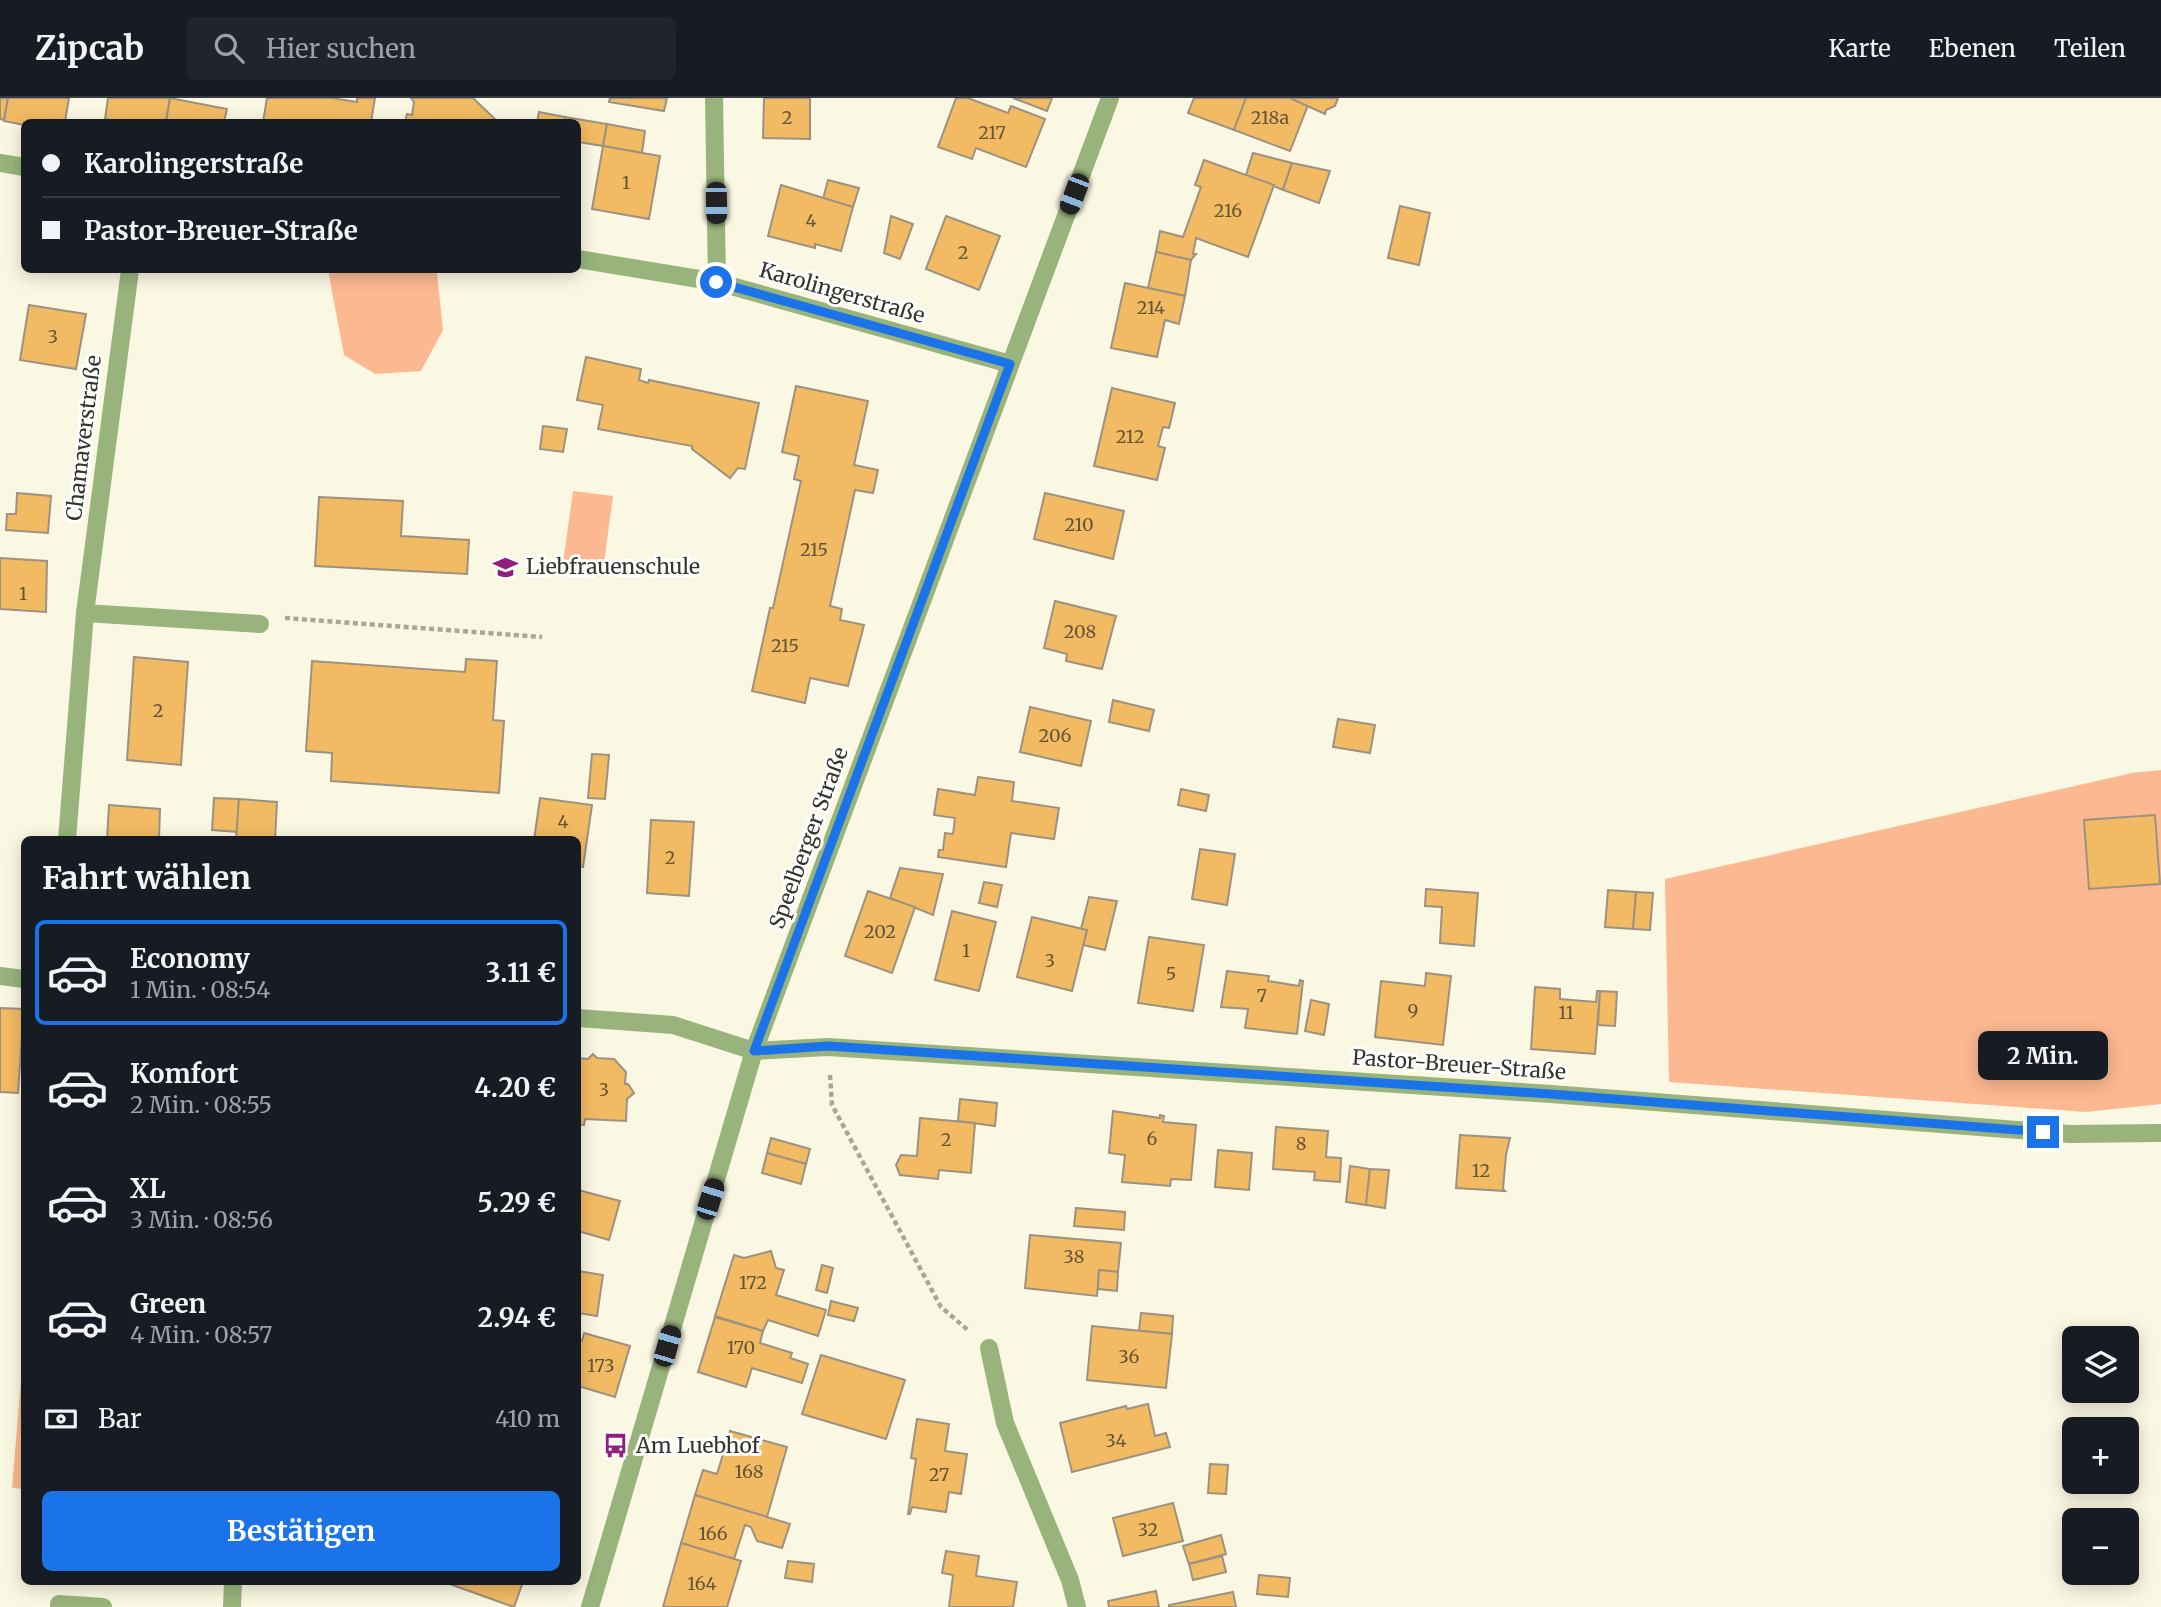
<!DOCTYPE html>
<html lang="de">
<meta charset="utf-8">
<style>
:root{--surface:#171b24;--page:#20242c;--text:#f1f3f6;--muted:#9ea1a6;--line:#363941;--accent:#1a73e8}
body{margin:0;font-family:Merriweather,serif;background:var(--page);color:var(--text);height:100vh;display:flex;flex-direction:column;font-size:26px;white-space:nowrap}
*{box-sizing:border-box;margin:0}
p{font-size:23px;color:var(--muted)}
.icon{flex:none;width:38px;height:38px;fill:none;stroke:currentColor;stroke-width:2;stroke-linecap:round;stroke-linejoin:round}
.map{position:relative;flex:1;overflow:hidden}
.sheet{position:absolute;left:21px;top:738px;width:560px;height:749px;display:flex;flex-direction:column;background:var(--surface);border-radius:10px;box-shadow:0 4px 18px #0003}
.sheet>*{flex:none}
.banner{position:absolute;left:21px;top:21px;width:560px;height:154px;border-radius:10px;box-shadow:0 4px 18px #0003;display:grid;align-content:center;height:154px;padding:0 21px;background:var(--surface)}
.tools{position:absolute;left:2062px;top:1228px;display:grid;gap:14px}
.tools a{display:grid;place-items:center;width:77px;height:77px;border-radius:10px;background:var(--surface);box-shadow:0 4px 18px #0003;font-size:35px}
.end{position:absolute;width:32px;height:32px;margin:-16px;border:9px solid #1a73e8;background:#fff;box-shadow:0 0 0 4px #fff}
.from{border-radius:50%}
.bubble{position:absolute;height:49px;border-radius:10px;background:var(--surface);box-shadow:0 4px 18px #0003;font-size:23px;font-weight:700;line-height:49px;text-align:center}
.car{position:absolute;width:21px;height:42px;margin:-21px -10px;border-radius:9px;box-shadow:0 0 5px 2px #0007;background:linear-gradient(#222 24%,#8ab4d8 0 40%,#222 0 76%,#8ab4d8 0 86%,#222 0)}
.banner b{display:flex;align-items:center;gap:24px;height:66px;font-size:26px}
.banner b+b{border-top:2px solid var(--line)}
.banner i{width:18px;height:18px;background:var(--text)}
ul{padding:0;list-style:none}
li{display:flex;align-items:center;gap:21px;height:105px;margin:0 14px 10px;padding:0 7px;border:4px solid transparent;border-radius:10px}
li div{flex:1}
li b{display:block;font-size:26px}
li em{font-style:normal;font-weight:700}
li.active{border-color:var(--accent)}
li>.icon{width:63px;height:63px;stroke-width:1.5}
h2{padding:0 21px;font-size:32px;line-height:84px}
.pay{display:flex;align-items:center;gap:18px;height:77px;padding:0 21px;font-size:26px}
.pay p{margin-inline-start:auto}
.primary-button{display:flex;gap:14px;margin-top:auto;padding:14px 21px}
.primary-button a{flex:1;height:80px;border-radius:10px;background:var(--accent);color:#fff;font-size:28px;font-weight:700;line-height:80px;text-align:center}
header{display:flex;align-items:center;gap:42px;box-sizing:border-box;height:98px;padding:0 35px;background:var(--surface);border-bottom:2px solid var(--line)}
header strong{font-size:33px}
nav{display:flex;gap:38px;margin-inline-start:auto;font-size:24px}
.search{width:490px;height:63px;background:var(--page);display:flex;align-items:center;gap:18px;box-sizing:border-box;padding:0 24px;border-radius:10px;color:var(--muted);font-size:26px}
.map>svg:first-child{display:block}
.green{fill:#fcb890}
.building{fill:#f2bb63;stroke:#9d9180;stroke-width:2}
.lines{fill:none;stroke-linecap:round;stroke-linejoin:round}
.path{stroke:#a8a696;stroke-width:4.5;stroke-dasharray:5 3.5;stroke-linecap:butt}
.minor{stroke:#98b37b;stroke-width:18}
.route{stroke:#1a73e8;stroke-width:9}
.labels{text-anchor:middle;stroke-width:6;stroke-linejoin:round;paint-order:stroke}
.number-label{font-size:18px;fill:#645639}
.street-label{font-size:21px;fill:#35342b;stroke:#fff}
.poi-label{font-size:21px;fill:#35342b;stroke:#fff;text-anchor:start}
</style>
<header>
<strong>Zipcab</strong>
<div class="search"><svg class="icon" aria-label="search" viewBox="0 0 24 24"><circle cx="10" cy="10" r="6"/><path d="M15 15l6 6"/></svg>Hier suchen</div>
<nav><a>Karte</a><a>Ebenen</a><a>Teilen</a></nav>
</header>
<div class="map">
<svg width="2161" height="1509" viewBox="0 0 2161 1509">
<rect width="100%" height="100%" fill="#faf8e2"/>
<!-- green -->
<g class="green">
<path d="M 328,172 L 414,172 L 437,175 L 443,232 L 421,273 L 375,276 L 344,257 Z"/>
<path d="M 573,393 L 613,398 L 602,479 L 562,473 Z"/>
<path d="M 2161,672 L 2161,1006 L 2086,1014 L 1669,984 L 1665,781 L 2132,675 Z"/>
<path d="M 21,1282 L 24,1282 L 24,1391 L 12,1390 Z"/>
</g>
<!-- building -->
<g class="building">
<path d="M 0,0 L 8,0 L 4,22 L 0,21 Z"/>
<path d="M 8,0 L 69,0 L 65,24 L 50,22 L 50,24 L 24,24 L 24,27 L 4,23 Z"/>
<path d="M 108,0 L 170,0 L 166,24 L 119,24 L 105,21 Z"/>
<path d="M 170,0 L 227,11 L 224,24 L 166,24 Z"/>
<path d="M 267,0 L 332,0 L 357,4 L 357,0 L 375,0 L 371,24 L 263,24 Z"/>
<path d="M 411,0 L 473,0 L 498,24 L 405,24 L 407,16 L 412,17 L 414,4 Z"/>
<path d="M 610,0 L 667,0 L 664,13 L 609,4 Z"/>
<path d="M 764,0 L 810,0 L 810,41 L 763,40 Z"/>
<path d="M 956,0 L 968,0 L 1008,15 L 1011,8 L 1045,21 L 1026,69 L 976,50 L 972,61 L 938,49 Z"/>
<path d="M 1013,0 L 1052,0 L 1047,13 Z"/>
<path d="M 1194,0 L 1246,0 L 1234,32 L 1188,15 Z"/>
<path d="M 1246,0 L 1290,0 L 1308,7 L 1290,53 L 1234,32 Z"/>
<path d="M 1290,0 L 1338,0 L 1335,8 L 1326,12 L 1325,16 Z"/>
<path d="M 539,14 L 565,19 L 565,24 L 537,24 Z"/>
<path d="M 565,19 L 607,26 L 603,48 L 578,44 L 578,24 L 565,24 Z"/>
<path d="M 607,26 L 645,33 L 642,55 L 603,48 Z"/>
<path d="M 603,48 L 660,58 L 649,121 L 592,111 Z"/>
<path d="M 1253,55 L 1292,65 L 1283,92 L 1246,77 Z"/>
<path d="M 1204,62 L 1274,87 L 1248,159 L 1196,140 L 1193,156 L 1196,156 L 1191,162 L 1156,154 L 1160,133 L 1183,139 L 1201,89 L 1195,87 Z"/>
<path d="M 1292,65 L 1330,73 L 1319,105 L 1283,92 Z"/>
<path d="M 828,82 L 859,90 L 853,109 L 823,101 Z"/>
<path d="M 781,87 L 853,109 L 841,153 L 815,146 L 815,150 L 768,138 Z"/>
<path d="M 1400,108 L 1430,115 L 1419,167 L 1388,160 Z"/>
<path d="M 891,118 L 913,126 L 900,161 L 884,155 Z"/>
<path d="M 946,118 L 1000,138 L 979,192 L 926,171 Z"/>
<path d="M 1156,154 L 1191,162 L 1185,198 L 1148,190 Z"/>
<path d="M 1125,185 L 1185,198 L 1179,226 L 1165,222 L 1157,259 L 1111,250 Z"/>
<path d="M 29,207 L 86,216 L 76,271 L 20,262 Z"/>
<path d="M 586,259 L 641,271 L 639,282 L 648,285 L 649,282 L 759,305 L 745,371 L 738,370 L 730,380 L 692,351 L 692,348 L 598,331 L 603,307 L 577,302 Z"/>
<path d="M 796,288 L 868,303 L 854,367 L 878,372 L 873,395 L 855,392 L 830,508 L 842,511 L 840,522 L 864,527 L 848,588 L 810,580 L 805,605 L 752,593 L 770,510 L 773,510 L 801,383 L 794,381 L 799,358 L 782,354 Z"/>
<path d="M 1112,290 L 1175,305 L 1169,330 L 1163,329 L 1158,348 L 1165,350 L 1157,382 L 1094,368 Z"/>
<path d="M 543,328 L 567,331 L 563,354 L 540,351 Z"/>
<path d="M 17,395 L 51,398 L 48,435 L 6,432 L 7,416 L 16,416 Z"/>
<path d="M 1045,395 L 1124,413 L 1113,461 L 1034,441 Z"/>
<path d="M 319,399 L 403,403 L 401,438 L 469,442 L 467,476 L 315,468 Z"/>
<path d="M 0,460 L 47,463 L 46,514 L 0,511 Z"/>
<path d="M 1055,503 L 1116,518 L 1102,571 L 1066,563 L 1067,556 L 1044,550 Z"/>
<path d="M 134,559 L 188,564 L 181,667 L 127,662 Z"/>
<path d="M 466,561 L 497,563 L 493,622 L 504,623 L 499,695 L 331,683 L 332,655 L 306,653 L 312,563 L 465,574 Z"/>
<path d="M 1113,602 L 1154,612 L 1149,633 L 1109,624 Z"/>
<path d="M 1030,609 L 1091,623 L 1081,668 L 1020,654 Z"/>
<path d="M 1338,621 L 1375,627 L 1370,655 L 1333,649 Z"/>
<path d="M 592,656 L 609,657 L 605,701 L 588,700 Z"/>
<path d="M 978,679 L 1014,684 L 1012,703 L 1059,710 L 1054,741 L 1011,735 L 1006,769 L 938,759 L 939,752 L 943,752 L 945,735 L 953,736 L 955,720 L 934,717 L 938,691 L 975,697 Z"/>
<path d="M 1181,691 L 1209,697 L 1206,713 L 1178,707 Z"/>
<path d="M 214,700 L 239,701 L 237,734 L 212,732 Z"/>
<path d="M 540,700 L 592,707 L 583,769 L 578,768 L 578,742 L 534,742 Z"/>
<path d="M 239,701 L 277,704 L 275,742 L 236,742 Z"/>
<path d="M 109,707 L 160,711 L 159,742 L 107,742 Z"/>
<path d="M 2155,717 L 2160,786 L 2089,791 L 2084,722 Z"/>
<path d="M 651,722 L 694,724 L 689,798 L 647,795 Z"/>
<path d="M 1200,751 L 1235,756 L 1227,807 L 1192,801 Z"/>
<path d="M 900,770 L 943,776 L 933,817 L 890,800 Z"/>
<path d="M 984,784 L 1002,787 L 997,809 L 979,805 Z"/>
<path d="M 1426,791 L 1478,795 L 1474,848 L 1440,845 L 1442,809 L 1425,808 Z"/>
<path d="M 1608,792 L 1636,794 L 1633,831 L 1605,829 Z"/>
<path d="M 868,793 L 915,809 L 892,875 L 845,858 Z"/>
<path d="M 1636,794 L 1653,795 L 1650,832 L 1633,831 Z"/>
<path d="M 1089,799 L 1117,803 L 1105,852 L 1083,847 L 1087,832 L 1081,831 Z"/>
<path d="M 952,813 L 996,824 L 979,893 L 935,882 Z"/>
<path d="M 1032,819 L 1087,832 L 1072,893 L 1017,879 Z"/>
<path d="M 1149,839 L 1204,847 L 1193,913 L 1138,905 Z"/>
<path d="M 1227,873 L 1269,878 L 1268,883 L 1299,888 L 1300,882 L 1303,883 L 1297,936 L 1245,930 L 1248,911 L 1221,909 Z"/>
<path d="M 1426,875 L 1451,878 L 1443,947 L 1375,939 L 1381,883 L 1425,888 Z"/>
<path d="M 1535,889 L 1560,891 L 1560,901 L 1596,904 L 1597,893 L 1600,893 L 1595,956 L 1531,951 Z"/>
<path d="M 1600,893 L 1617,894 L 1615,928 L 1598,927 Z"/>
<path d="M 1311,902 L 1329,906 L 1324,937 L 1305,933 Z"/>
<path d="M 0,910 L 24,911 L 18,995 L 0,994 Z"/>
<path d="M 593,956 L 597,960 L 614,961 L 626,974 L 625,986 L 628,986 L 634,995 L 627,1001 L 626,1023 L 585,1021 L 584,1027 L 578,1026 L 578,960 L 588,961 Z"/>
<path d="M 960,1001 L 997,1005 L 995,1028 L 958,1023 Z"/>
<path d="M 1113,1013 L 1160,1020 L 1160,1017 L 1164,1018 L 1163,1024 L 1196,1027 L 1191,1082 L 1171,1081 L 1170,1088 L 1122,1084 L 1125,1057 L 1109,1055 Z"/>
<path d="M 920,1020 L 975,1025 L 971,1075 L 939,1072 L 938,1081 L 900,1077 L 896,1067 L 901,1057 L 917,1058 Z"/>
<path d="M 1276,1029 L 1328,1033 L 1326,1059 L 1341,1060 L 1340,1084 L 1314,1082 L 1315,1074 L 1273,1071 Z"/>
<path d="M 1460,1037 L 1510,1040 L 1506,1057 L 1503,1091 L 1505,1093 L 1456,1090 Z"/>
<path d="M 771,1040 L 810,1051 L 806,1066 L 767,1055 Z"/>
<path d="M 1218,1052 L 1252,1055 L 1249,1092 L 1215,1089 Z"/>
<path d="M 767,1055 L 806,1066 L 801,1086 L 762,1075 Z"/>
<path d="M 1350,1068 L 1370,1071 L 1366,1107 L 1346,1104 Z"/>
<path d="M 1370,1071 L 1389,1072 L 1385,1110 L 1366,1107 Z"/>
<path d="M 578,1092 L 620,1103 L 609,1142 L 578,1133 Z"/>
<path d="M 1076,1110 L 1125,1114 L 1124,1132 L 1074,1128 Z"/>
<path d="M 1030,1137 L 1121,1145 L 1118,1174 L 1099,1172 L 1097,1198 L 1025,1190 Z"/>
<path d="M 771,1153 L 776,1170 L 784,1172 L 776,1197 L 826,1212 L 818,1238 L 768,1222 L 763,1233 L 715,1218 L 734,1157 L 744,1160 Z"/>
<path d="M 822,1167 L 833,1170 L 827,1195 L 816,1192 Z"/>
<path d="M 1099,1172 L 1118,1174 L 1117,1193 L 1098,1191 Z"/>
<path d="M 578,1173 L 603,1177 L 597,1218 L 578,1215 Z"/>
<path d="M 831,1203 L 858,1210 L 854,1223 L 828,1217 Z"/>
<path d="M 1141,1215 L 1173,1218 L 1172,1236 L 1139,1233 Z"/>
<path d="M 715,1219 L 763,1233 L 760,1245 L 792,1255 L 790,1260 L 808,1266 L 802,1285 L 752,1270 L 746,1289 L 698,1274 Z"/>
<path d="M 1092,1228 L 1172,1236 L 1166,1290 L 1087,1282 Z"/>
<path d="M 584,1235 L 630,1248 L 615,1299 L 578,1288 L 578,1242 L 582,1243 Z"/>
<path d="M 821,1257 L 905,1282 L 886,1341 L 802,1316 Z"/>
<path d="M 1148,1306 L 1155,1338 L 1166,1335 L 1170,1349 L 1072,1374 L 1060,1325 L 1126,1308 L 1127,1311 Z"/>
<path d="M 917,1321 L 949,1326 L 945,1353 L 967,1356 L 961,1396 L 949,1394 L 946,1414 L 912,1409 L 910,1416 L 908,1416 L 916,1361 L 911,1360 Z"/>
<path d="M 730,1333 L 787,1349 L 767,1419 L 695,1397 L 703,1372 L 717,1376 Z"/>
<path d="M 1210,1366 L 1228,1367 L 1226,1396 L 1208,1395 Z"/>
<path d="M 695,1397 L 790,1426 L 782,1450 L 757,1443 L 751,1429 L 745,1427 L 734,1461 L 681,1445 Z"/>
<path d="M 1173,1405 L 1183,1443 L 1123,1458 L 1113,1420 Z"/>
<path d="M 1221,1437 L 1226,1456 L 1189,1466 L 1183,1448 Z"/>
<path d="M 681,1445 L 741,1463 L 727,1509 L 663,1509 Z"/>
<path d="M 946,1453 L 979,1458 L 976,1478 L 1017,1484 L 1013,1509 L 949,1509 L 953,1477 L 942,1475 Z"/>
<path d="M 1222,1458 L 1226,1474 L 1193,1482 L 1189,1466 Z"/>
<path d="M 788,1463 L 814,1466 L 812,1484 L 785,1480 Z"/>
<path d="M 1259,1477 L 1290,1480 L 1288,1499 L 1257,1496 Z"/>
<path d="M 444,1484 L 523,1484 L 514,1509 Z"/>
<path d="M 1156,1493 L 1159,1509 L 1109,1509 L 1108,1503 Z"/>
<path d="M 1233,1494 L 1236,1509 L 1169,1509 L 1169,1507 Z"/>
</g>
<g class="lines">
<!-- path -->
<g class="path">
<path d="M 285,520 L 542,539"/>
<path d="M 830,977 L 832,1007 L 941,1209 L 969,1233"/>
</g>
<!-- minor -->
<g class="minor">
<path d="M 714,0 L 717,184"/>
<path d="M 0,65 L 24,69"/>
<path d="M 578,161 L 717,184 L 1010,266"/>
<path d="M 85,515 L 260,526"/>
<path d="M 67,742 L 85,515 L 130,172"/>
<path d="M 0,878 L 24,881"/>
<path d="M 578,920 L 673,927 L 754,953 L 828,949 L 1551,996 L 2070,1036 L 2161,1035"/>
<path d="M 989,1250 L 1005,1325 L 1070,1482 L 1077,1509"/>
<path d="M 59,1509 L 59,1506 L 103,1509"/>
<path d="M 232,1509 L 233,1484"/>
<path d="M 590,1509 L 754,953 L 1110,0"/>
</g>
</g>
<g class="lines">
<!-- route -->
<path class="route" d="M 716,184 L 1010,266 L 754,953 L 828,948 L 1550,996 L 2043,1034"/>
</g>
<!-- icons -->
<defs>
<symbol id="school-bare" viewBox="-9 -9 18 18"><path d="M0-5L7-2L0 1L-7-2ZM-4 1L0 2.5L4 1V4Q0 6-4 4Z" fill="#901f7f" stroke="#fff" stroke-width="2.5" paint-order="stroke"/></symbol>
<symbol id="bus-bare" viewBox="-9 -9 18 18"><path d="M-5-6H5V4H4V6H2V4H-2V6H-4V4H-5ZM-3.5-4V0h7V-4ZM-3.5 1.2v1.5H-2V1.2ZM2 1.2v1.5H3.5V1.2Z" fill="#901f7f" stroke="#fff" stroke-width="2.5" paint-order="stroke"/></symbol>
</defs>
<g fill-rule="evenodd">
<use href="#school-bare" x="488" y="452" width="35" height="35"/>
<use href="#bus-bare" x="598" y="1330" width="35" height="35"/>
</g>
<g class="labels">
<!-- number labels -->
<g class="number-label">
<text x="787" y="26">2</text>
<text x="1270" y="26">218a</text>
<text x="992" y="41">217</text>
<text x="626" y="91">1</text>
<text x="1228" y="119">216</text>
<text x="811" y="129">4</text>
<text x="963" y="161">2</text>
<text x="1151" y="216">214</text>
<text x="53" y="245">3</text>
<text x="1130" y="345">212</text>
<text x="1079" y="433">210</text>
<text x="814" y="458">215</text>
<text x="23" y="502">1</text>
<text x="1080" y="540">208</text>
<text x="785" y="554">215</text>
<text x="158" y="619">2</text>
<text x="1055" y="644">206</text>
<text x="563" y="730">4</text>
<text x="670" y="766">2</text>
<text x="880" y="840">202</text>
<text x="966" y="859">1</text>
<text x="1050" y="869">3</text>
<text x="1171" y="882">5</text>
<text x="1262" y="904">7</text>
<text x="1413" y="919">9</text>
<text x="1566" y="921">11</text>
<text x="604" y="998">3</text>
<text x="1152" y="1047">6</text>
<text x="946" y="1048">2</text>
<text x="1301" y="1052">8</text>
<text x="1481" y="1079">12</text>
<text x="1074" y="1165">38</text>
<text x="753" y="1191">172</text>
<text x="741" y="1256">170</text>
<text x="1129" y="1265">36</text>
<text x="601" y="1274">173</text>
<text x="1116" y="1349">34</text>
<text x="749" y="1380">168</text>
<text x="939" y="1383">27</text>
<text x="1148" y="1438">32</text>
<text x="713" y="1442">166</text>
<text x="702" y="1492">164</text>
</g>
<!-- street labels -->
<g class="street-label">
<text transform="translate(842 195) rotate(16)" y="7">Karolingerstraße</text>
<text transform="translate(84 340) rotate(-83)" y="7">Chamaverstraße</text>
<text transform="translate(809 740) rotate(-70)" y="7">Speelberger Straße</text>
<text transform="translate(1459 967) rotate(4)" y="7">Pastor-Breuer-Straße</text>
</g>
<!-- poi labels -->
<g class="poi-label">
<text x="526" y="476">Liebfrauenschule</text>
<text x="636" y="1355">Am Luebhof</text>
</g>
</g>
</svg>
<div class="tools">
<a><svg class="icon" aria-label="layers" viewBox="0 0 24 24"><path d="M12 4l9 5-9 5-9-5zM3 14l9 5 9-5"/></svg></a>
<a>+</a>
<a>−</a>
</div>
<i class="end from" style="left:716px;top:184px"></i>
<i class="end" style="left:2043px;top:1034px"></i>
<div class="bubble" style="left:1978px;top:933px;width:130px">2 Min.</div>
<i class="car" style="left:1074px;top:96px;rotate:201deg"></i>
<i class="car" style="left:716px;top:105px;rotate:179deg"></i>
<i class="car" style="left:710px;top:1101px;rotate:17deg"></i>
<i class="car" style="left:667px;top:1248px;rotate:16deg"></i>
<div class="banner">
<b><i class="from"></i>Karolingerstraße</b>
<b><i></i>Pastor-Breuer-Straße</b>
</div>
<section class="sheet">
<h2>Fahrt wählen</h2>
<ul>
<li class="active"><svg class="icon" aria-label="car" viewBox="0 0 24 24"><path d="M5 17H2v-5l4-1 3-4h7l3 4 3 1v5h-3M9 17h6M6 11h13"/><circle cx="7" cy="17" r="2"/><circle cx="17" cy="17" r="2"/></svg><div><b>Economy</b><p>1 Min. · 08:54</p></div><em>3.11 €</em></li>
<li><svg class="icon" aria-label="car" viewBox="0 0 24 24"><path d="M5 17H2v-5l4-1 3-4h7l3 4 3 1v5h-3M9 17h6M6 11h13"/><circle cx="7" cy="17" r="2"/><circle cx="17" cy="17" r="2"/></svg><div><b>Komfort</b><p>2 Min. · 08:55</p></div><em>4.20 €</em></li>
<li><svg class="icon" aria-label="car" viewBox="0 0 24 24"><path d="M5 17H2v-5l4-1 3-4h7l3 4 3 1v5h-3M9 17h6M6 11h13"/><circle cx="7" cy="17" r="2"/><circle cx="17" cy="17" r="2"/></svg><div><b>XL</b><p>3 Min. · 08:56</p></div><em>5.29 €</em></li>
<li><svg class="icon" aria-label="car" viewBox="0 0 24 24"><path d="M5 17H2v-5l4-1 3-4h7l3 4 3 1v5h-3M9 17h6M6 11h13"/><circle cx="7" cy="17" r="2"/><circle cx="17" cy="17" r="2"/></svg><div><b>Green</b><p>4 Min. · 08:57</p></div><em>2.94 €</em></li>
</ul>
<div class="pay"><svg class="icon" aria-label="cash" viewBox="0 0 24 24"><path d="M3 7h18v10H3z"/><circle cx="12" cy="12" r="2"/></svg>Bar<p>410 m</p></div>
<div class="primary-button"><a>Bestätigen</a></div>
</section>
</div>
